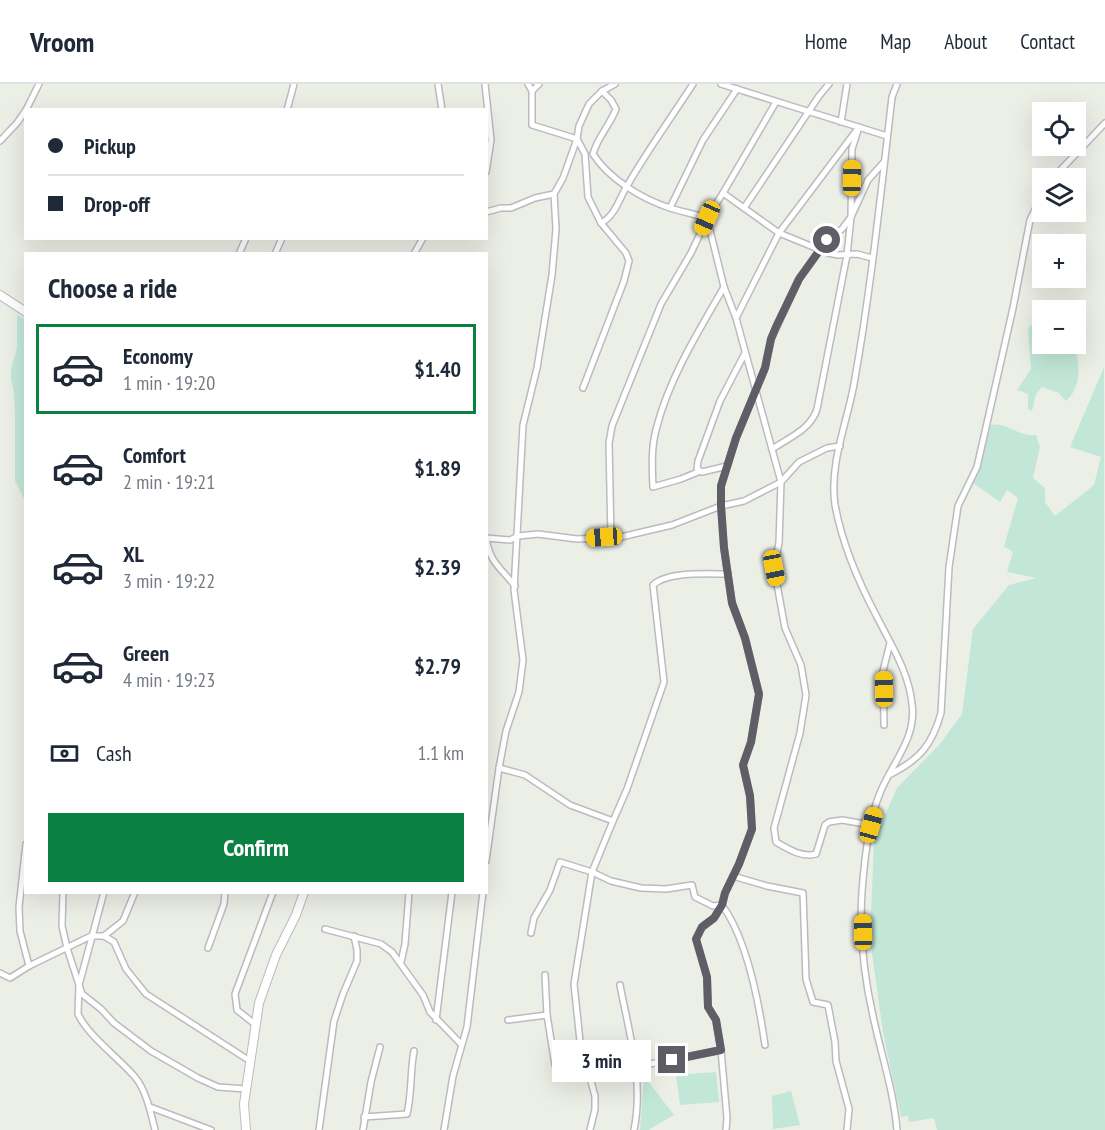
<!DOCTYPE html>
<meta charset="utf-8">
<style>
:root{--surface:#fff;--page:#f2f2f3;--text:#1f2937;--muted:#747a83;--line:#e0e1e3;--accent:#0b8043}
body{margin:0;font-family:"PT Sans Narrow",sans-serif;background:var(--page);color:var(--text);height:100vh;display:flex;flex-direction:column;font-size:22px;white-space:nowrap}
*{box-sizing:border-box;margin:0}
p{font-size:20px;color:var(--muted)}
.icon{flex:none;width:33px;height:33px;fill:none;stroke:currentColor;stroke-width:2;stroke-linecap:round;stroke-linejoin:round}
.map{position:relative;flex:1;overflow:hidden}
.drawer{position:absolute;left:24px;top:168px;width:464px;height:642px;display:flex;flex-direction:column;background:var(--surface);border-radius:0px;box-shadow:0 6px 24px #0002}
.drawer>*{flex:none}
.hud{position:absolute;left:24px;top:24px;width:464px;height:132px;border-radius:0px;box-shadow:0 6px 24px #0002;display:grid;align-content:center;height:132px;padding:0 24px;background:var(--surface)}
.buttons{position:absolute;left:1032px;top:18px;display:grid;gap:12px}
.buttons a{display:grid;place-items:center;width:54px;height:54px;border-radius:0px;background:var(--surface);box-shadow:0 6px 24px #0002;font-size:30px}
.end{position:absolute;width:27px;height:27px;margin:-14px;border:8px solid #5f5d66;background:#fff;box-shadow:0 0 0 3px #fff}
.from{border-radius:50%}
.bubble{position:absolute;height:42px;border-radius:0px;background:var(--surface);box-shadow:0 6px 24px #0002;font-size:20px;font-weight:700;line-height:42px;text-align:center}
.car{position:absolute;width:18px;height:36px;margin:-18px -9px;border-radius:8px;box-shadow:0 0 4px 2px #0007;background:linear-gradient(#f5c518 24%,#345 0 40%,#f5c518 0 76%,#345 0 86%,#f5c518 0)}
.hud b{display:flex;align-items:center;gap:21px;height:57px;font-size:22px}
.hud b+b{border-top:2px solid var(--line)}
.hud i{width:15px;height:15px;background:var(--text)}
ul{padding:0;list-style:none}
li{display:flex;align-items:center;gap:18px;height:90px;margin:0 12px 9px;padding:0 12px;border:3px solid transparent;border-radius:0px}
li div{flex:1}
li b{display:block;font-size:22px}
li em{font-style:normal;font-weight:700}
li.current{border-color:var(--accent)}
li>.icon{width:54px;height:54px;stroke-width:1.5}
h2{padding:0 24px;font-size:27px;line-height:72px}
.pay{display:flex;align-items:center;gap:15px;height:66px;padding:0 24px;font-size:22px}
.pay p{margin-inline-start:auto}
.button{display:flex;gap:12px;margin-top:auto;padding:12px 24px}
.button a{flex:1;height:69px;border-radius:0px;background:var(--accent);color:#fff;font-size:24px;font-weight:700;line-height:69px;text-align:center}
header{display:flex;align-items:center;gap:36px;box-sizing:border-box;height:84px;padding:0 30px;background:var(--surface);border-bottom:2px solid var(--line)}
header strong{font-size:28px}
nav{display:flex;gap:33px;margin-inline-start:auto;font-size:21px}
.map>svg:first-child{display:block}
.green{fill:#c2e7d8}
.lines{fill:none;stroke-linecap:round;stroke-linejoin:round}
.minor-casing{stroke:#bcbac1;stroke-width:8}
.secondary-casing{stroke:#bdbbc3;stroke-width:10}
.minor{stroke:#fff;stroke-width:5}
.secondary{stroke:#fff;stroke-width:8}
.route{stroke:#5f5d66;stroke-width:8}
</style>
<header>
<strong>Vroom</strong>
<nav><a>Home</a><a>Map</a><a>About</a><a>Contact</a></nav>
</header>
<div class="map">
<svg width="1105" height="1046" viewBox="0 0 1105 1046">
<rect width="100%" height="100%" fill="#ecefe6"/>
<!-- green -->
<g class="green">
<path d="M 17,231 L 26,236 L 25,417 L 15,397 L 15,332 L 14,309 L 11,294 L 11,285 L 17,264 Z"/>
<path d="M 1035,237 L 1042,243 L 1042,260 L 1066,260 L 1076,265 C 1080,284 1081,304 1066,317 L 1059,309 L 1042,303 L 1036,310 L 1032,327 L 1028,325 L 1028,310 L 1017,306 L 1031,285 L 1028,244 Z"/>
<path d="M 1104,283 L 1105,1046 L 937,1046 L 934,1034 L 909,1038 L 908,1032 L 901,1033 L 883,948 L 870,855 L 874,756 L 897,704 L 939,661 L 962,630 L 973,545 L 1009,501 L 1036,494 L 1007,488 L 1013,468 L 1004,462 L 1018,414 L 1007,406 L 1000,418 L 973,399 L 978,390 L 991,341 C 1007,338 1019,353 1036,351 L 1040,363 L 1033,394 L 1045,404 L 1045,418 L 1055,432 L 1094,401 L 1101,373 L 1070,363 Z"/>
<path d="M 716,988 L 719,1018 L 680,1021 L 676,991 Z"/>
<path d="M 644,992 L 674,1031 L 648,1046 L 640,1046 Z"/>
<path d="M 791,1007 L 800,1041 L 773,1045 L 772,1012 Z"/>
</g>
<g class="lines">
<defs>
<g id="minor">
<path d="M 438,0 L 442,26"/>
<path d="M 485,0 L 491,56 L 486,88"/>
<path d="M 528,0 L 532,7 L 532,41 L 577,55 L 585,70 L 588,113 L 601,139 L 626,169 L 629,177 L 624,197 L 583,304"/>
<path d="M 721,0 L 887,52"/>
<path d="M 897,0 L 892,13 C 881,108 871,205 854,300 C 847,339 829,380 835,421 C 842,459 858,497 876,531 C 890,559 909,588 912,620 C 917,654 892,679 880,709 C 869,735 864,780 862,808 C 859,852 865,899 875,941 C 883,976 894,1010 897,1046"/>
<path d="M 532,7 L 539,0"/>
<path d="M 602,7 L 611,16 L 616,25 C 610,41 597,54 593,70 C 609,95 642,115 670,124 C 682,128 695,130 707,134 L 723,109 L 779,149 L 828,169 L 838,171 L 857,170 L 872,174"/>
<path d="M 26,26 L 39,0"/>
<path d="M 287,26 L 294,0"/>
<path d="M 841,38 L 847,0"/>
<path d="M 0,57 L 17,39 L 26,26"/>
<path d="M 1053,94 L 1105,39"/>
<path d="M 723,109 L 776,18"/>
<path d="M 670,124 L 703,56 L 737,5"/>
<path d="M 744,124 L 819,12 L 829,0"/>
<path d="M 486,128 L 501,124 L 511,124 L 535,114 L 554,110"/>
<path d="M 601,139 C 615,132 619,115 627,102 C 647,67 671,34 693,0"/>
<path d="M 239,170 L 246,154"/>
<path d="M 275,170 L 282,154"/>
<path d="M 414,170 L 423,154"/>
<path d="M 736,234 L 779,149 L 856,47"/>
<path d="M 840,362 L 827,364 L 799,378 L 781,398 L 779,459 L 774,484 L 785,544 L 801,581 L 806,611 L 800,649 L 774,744 L 776,758 C 788,765 802,774 816,770 L 825,741 L 829,738 L 842,736 L 871,741"/>
<path d="M 772,365 C 789,354 811,345 817,325 L 847,171 L 851,133 L 852,65 L 859,43"/>
<path d="M 727,382 L 702,388 L 697,385 L 698,377 L 720,317 L 745,269"/>
<path d="M 698,388 L 681,395 L 653,403 C 652,383 651,362 657,342 C 670,293 698,248 724,203"/>
<path d="M 486,454 L 510,456 L 518,452 L 538,450 L 577,455 L 621,453 L 672,441 L 721,422 L 744,417 L 781,398 L 736,234 L 724,203 L 707,134"/>
<path d="M 611,454 L 609,359 L 612,342 L 661,220 L 691,169 L 707,135"/>
<path d="M 486,455 C 491,480 500,483 515,502"/>
<path d="M 884,641 L 883,587 L 890,559"/>
<path d="M 499,684 L 525,691 L 570,721 L 613,737 L 592,788 L 574,900 L 580,957 L 595,1012 L 595,1025 L 590,1046"/>
<path d="M 891,690 C 920,675 932,661 941,629 L 949,483 L 958,422 L 977,383 L 1013,224 L 1030,136 L 1042,111"/>
<path d="M 613,737 L 627,705 L 664,598 L 653,501 C 668,487 708,490 728,490"/>
<path d="M 26,760 L 19,823 L 20,847 L 29,882 L 91,852 L 104,852 L 114,858 L 126,885 L 146,910 L 250,977"/>
<path d="M 486,777 L 499,684 L 506,647 L 519,608 L 523,576 L 514,506 L 523,341 L 537,284 L 552,191 L 556,145 L 554,110 L 563,94 L 577,55 L 579,42 L 589,20 L 602,7 L 615,0"/>
<path d="M 733,792 L 767,802 L 803,809 L 806,895 L 813,918 L 828,921 L 835,958 L 836,977 L 849,1025 L 847,1046"/>
<path d="M 63,808 L 62,842 L 67,864 L 82,910 L 101,925 L 114,939 L 151,967 L 198,994 L 218,1003 L 246,1005"/>
<path d="M 104,808 L 79,901 L 78,930 C 88,952 119,974 135,993 C 146,1006 151,1029 155,1046"/>
<path d="M 722,821 L 714,834 L 702,843 L 696,855 L 707,893 L 708,923 L 716,936 L 721,966 L 727,1034 L 726,1046"/>
<path d="M 325,845 L 381,860 L 392,868 L 423,911 L 430,928 L 461,960"/>
<path d="M 531,849 L 534,834 L 550,806 L 560,778 L 592,788 L 611,797 L 641,804 L 666,805 L 692,801 L 695,813 L 713,822 L 722,821"/>
<path d="M 104,852 L 123,837 L 135,808"/>
<path d="M 208,864 L 224,820 L 225,808"/>
<path d="M 401,878 L 405,860 L 409,808"/>
<path d="M 0,889 L 10,894 L 29,882"/>
<path d="M 545,891 L 547,931"/>
<path d="M 620,901 C 629,949 644,997 634,1046"/>
<path d="M 436,936 L 452,808"/>
<path d="M 508,936 L 547,931 L 555,981 L 585,979"/>
<path d="M 256,941 L 237,926 L 235,910 L 273,808"/>
<path d="M 765,961 C 759,919 747,855 722,821 L 725,809 L 739,780 L 752,745 L 750,712 L 743,681 L 751,658 L 759,610 L 745,554 L 732,519 L 724,464 L 721,422 L 721,402 L 736,354 L 765,284 L 771,255 L 799,195 L 827,156 L 842,145 L 851,133 L 868,96 L 884,78"/>
<path d="M 635,983 L 721,966"/>
<path d="M 150,1023 L 211,1046"/>
<path d="M 364,1033 L 407,1030 C 412,1009 410,988 414,967"/>
<path d="M 319,1046 L 334,937 L 343,910 L 357,877 L 357,866 L 354,852"/>
<path d="M 363,1046 L 371,998 L 380,963"/>
<path d="M 444,1046 L 453,992 L 467,943 L 483,808"/>
</g>
<g id="secondary">
<path d="M 0,211 L 26,228"/>
<path d="M 246,1046 L 244,1020 L 259,919 L 276,871 L 296,831 L 304,808"/>
</g>
</defs>
<!-- minor casing -->
<use href="#minor" class="minor-casing"/>
<!-- secondary casing -->
<use href="#secondary" class="secondary-casing"/>
<!-- minor -->
<use href="#minor" class="minor"/>
<!-- secondary -->
<use href="#secondary" class="secondary"/>
</g>
<g class="lines">
<!-- route -->
<path class="route" d="M 672,976 L 721,966 L 716,936 L 708,923 L 707,893 L 696,855 L 702,843 L 714,834 L 722,821 L 725,809 L 739,780 L 752,745 L 750,712 L 743,681 L 751,658 L 759,610 L 745,554 L 732,519 L 724,464 L 721,422 L 721,402 L 736,354 L 765,284 L 771,255 L 776,243 L 799,195 L 827,156"/>
</g>
</svg>
<div class="buttons">
<a><svg class="icon" aria-label="locate" viewBox="0 0 24 24"><circle cx="12" cy="12" r="6"/><path d="M12 2v4M12 18v4M2 12h4M18 12h4"/></svg></a>
<a><svg class="icon" aria-label="layers" viewBox="0 0 24 24"><path d="M12 4l9 5-9 5-9-5zM3 14l9 5 9-5"/></svg></a>
<a>+</a>
<a>−</a>
</div>
<i class="end from" style="left:827px;top:156px"></i>
<i class="end" style="left:672px;top:976px"></i>
<div class="bubble" style="left:552px;top:956px;width:99px">3 min</div>
<i class="car" style="left:852px;top:94px;rotate:1deg"></i>
<i class="car" style="left:707px;top:134px;rotate:204deg"></i>
<i class="car" style="left:604px;top:453px;rotate:266deg"></i>
<i class="car" style="left:774px;top:484px;rotate:169deg"></i>
<i class="car" style="left:884px;top:605px;rotate:359deg"></i>
<i class="car" style="left:871px;top:741px;rotate:15deg"></i>
<i class="car" style="left:863px;top:848px;rotate:359deg"></i>
<div class="hud">
<b><i class="from"></i>Pickup</b>
<b><i></i>Drop-off</b>
</div>
<section class="drawer">
<h2>Choose a ride</h2>
<ul>
<li class="current"><svg class="icon" aria-label="car" viewBox="0 0 24 24"><path d="M5 17H2v-5l4-1 3-4h7l3 4 3 1v5h-3M9 17h6M6 11h13"/><circle cx="7" cy="17" r="2"/><circle cx="17" cy="17" r="2"/></svg><div><b>Economy</b><p>1 min · 19:20</p></div><em>$1.40</em></li>
<li><svg class="icon" aria-label="car" viewBox="0 0 24 24"><path d="M5 17H2v-5l4-1 3-4h7l3 4 3 1v5h-3M9 17h6M6 11h13"/><circle cx="7" cy="17" r="2"/><circle cx="17" cy="17" r="2"/></svg><div><b>Comfort</b><p>2 min · 19:21</p></div><em>$1.89</em></li>
<li><svg class="icon" aria-label="car" viewBox="0 0 24 24"><path d="M5 17H2v-5l4-1 3-4h7l3 4 3 1v5h-3M9 17h6M6 11h13"/><circle cx="7" cy="17" r="2"/><circle cx="17" cy="17" r="2"/></svg><div><b>XL</b><p>3 min · 19:22</p></div><em>$2.39</em></li>
<li><svg class="icon" aria-label="car" viewBox="0 0 24 24"><path d="M5 17H2v-5l4-1 3-4h7l3 4 3 1v5h-3M9 17h6M6 11h13"/><circle cx="7" cy="17" r="2"/><circle cx="17" cy="17" r="2"/></svg><div><b>Green</b><p>4 min · 19:23</p></div><em>$2.79</em></li>
</ul>
<div class="pay"><svg class="icon" aria-label="cash" viewBox="0 0 24 24"><path d="M3 7h18v10H3z"/><circle cx="12" cy="12" r="2"/></svg>Cash<p>1.1 km</p></div>
<div class="button"><a>Confirm</a></div>
</section>
</div>
